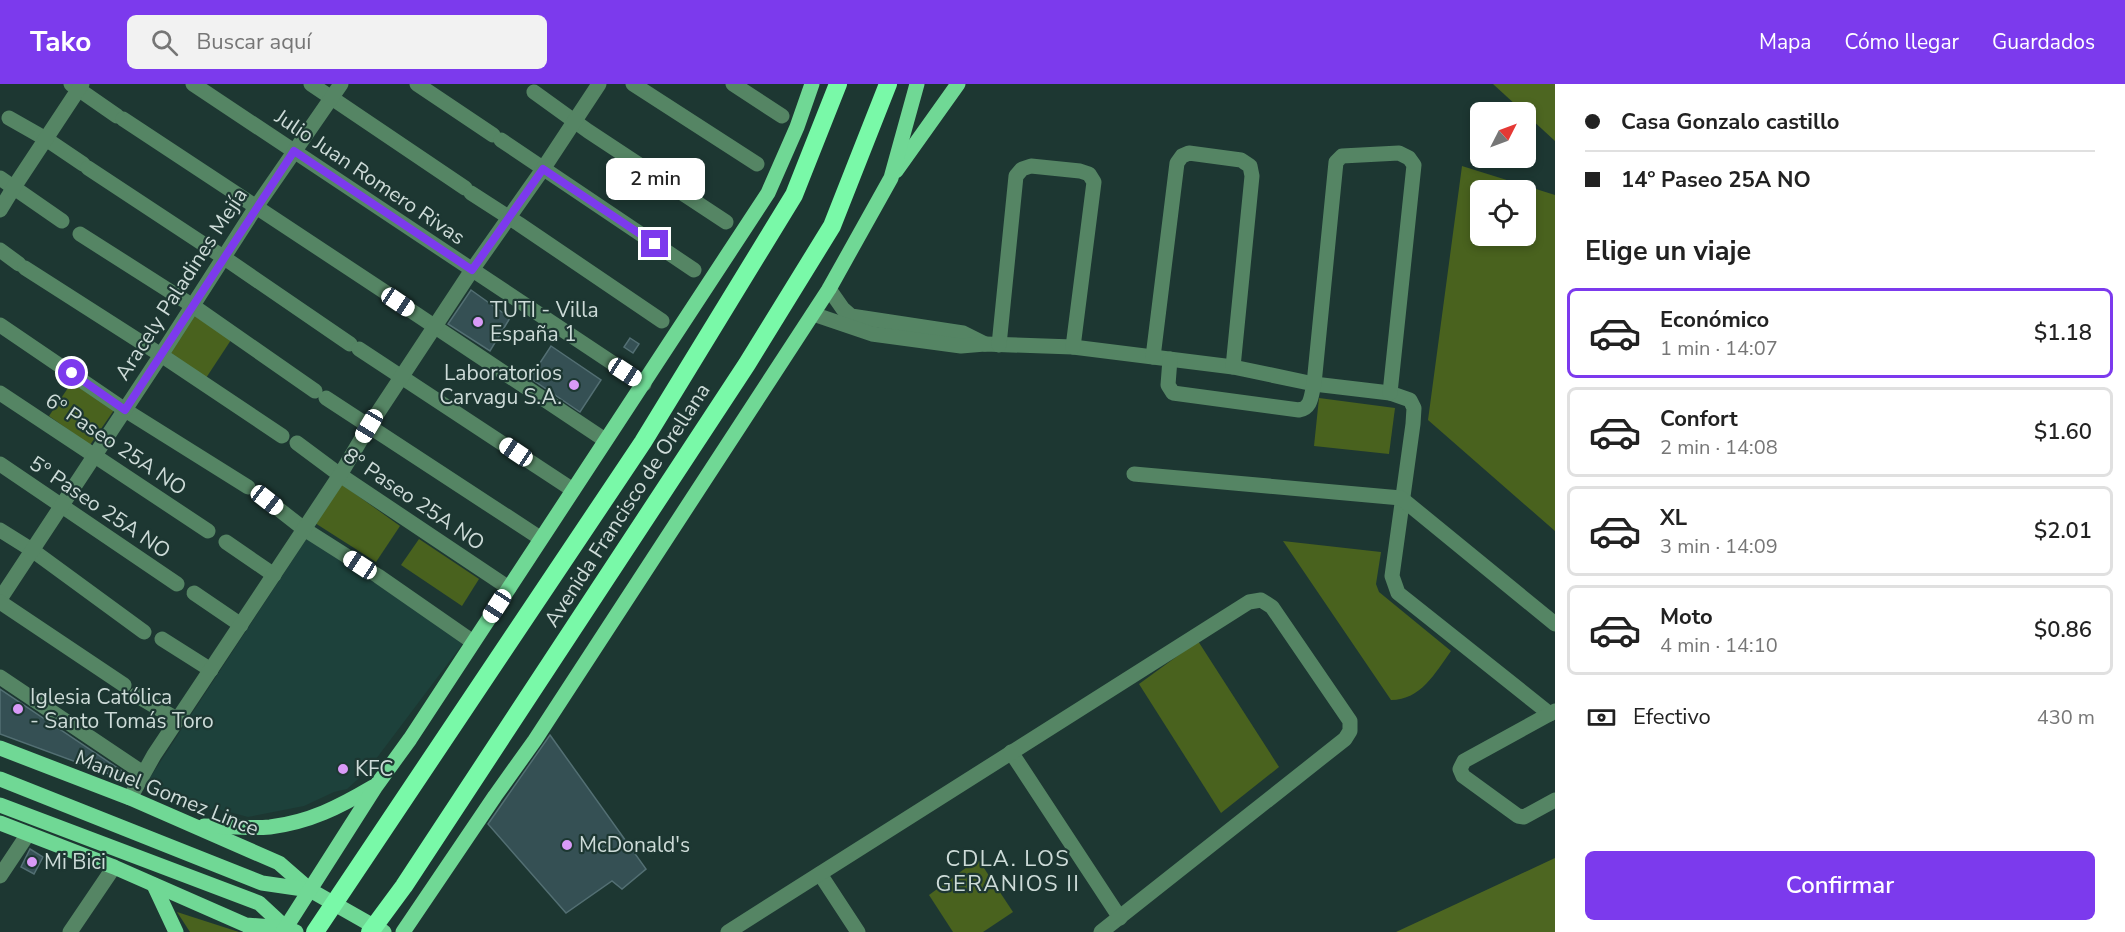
<!DOCTYPE html>
<html lang="es">
<meta charset="utf-8">
<style>
:root{--surface:#fff;--page:#f2f2f2;--text:#222;--muted:#767676;--line:#e0e0e0;--accent:#7c3aed}
body{margin:0;font-family:"Nunito Sans",sans-serif;background:var(--page);color:var(--text);height:100vh;display:flex;flex-direction:column;font-size:22px;white-space:nowrap}
*{box-sizing:border-box;margin:0}
p{font-size:20px;color:var(--muted)}
.icon{flex:none;width:33px;height:33px;fill:none;stroke:currentColor;stroke-width:2;stroke-linecap:round;stroke-linejoin:round}
.map{position:relative;flex:1;overflow:hidden}
.side{display:flex;flex-direction:column;background:var(--surface);width:570px}
.side>*{flex:none}
.hud{display:grid;align-content:center;height:132px;padding:0 30px;background:var(--surface)}
.needle{width:39px;rotate:48deg}
.fabs{position:absolute;left:1470px;top:18px;display:grid;gap:12px}
.fabs a{display:grid;place-items:center;width:66px;height:66px;border-radius:9px;background:var(--surface);box-shadow:0 3px 9px #0003;font-size:30px}
.end{position:absolute;width:27px;height:27px;margin:-14px;border:8px solid #7c3aed;background:#fff;box-shadow:0 0 0 3px #fff}
.from{border-radius:50%}
.bubble{position:absolute;height:42px;border-radius:9px;background:var(--surface);box-shadow:0 3px 9px #0003;font-size:20px;font-weight:600;line-height:42px;text-align:center}
.car{position:absolute;width:18px;height:36px;margin:-18px -9px;border-radius:8px;box-shadow:0 0 4px 2px #0007;background:linear-gradient(#fff 24%,#345 0 40%,#fff 0 76%,#345 0 86%,#fff 0)}
.hud b{display:flex;align-items:center;gap:21px;height:57px;font-size:22px}
.hud b+b{border-top:2px solid var(--line)}
.hud i{width:15px;height:15px;background:var(--text)}
ul{padding:0;list-style:none}
li{display:flex;align-items:center;gap:18px;height:90px;margin:0 12px 9px;padding:0 18px;border:3px solid var(--line);border-radius:9px}
li div{flex:1}
li b{display:block;font-size:22px}
li em{font-style:normal;font-weight:600}
li.on{border-color:var(--accent)}
li>.icon{width:54px;height:54px;stroke-width:1.5}
h2{padding:0 30px;font-size:27px;line-height:72px}
.pay{display:flex;align-items:center;gap:15px;height:66px;padding:0 30px;font-size:22px}
.pay p{margin-inline-start:auto}
.button{display:flex;gap:12px;margin-top:auto;padding:12px 30px}
.button a{flex:1;height:69px;border-radius:9px;background:var(--accent);color:#fff;font-size:24px;font-weight:600;line-height:69px;text-align:center}
header{display:flex;align-items:center;gap:36px;box-sizing:border-box;height:84px;padding:0 30px;background:var(--accent);color:#fff}
header strong{font-size:28px}
nav{display:flex;gap:33px;margin-inline-start:auto;font-size:21px}
.search{width:420px;height:54px;background:var(--page);display:flex;align-items:center;gap:15px;box-sizing:border-box;padding:0 21px;border-radius:9px;color:var(--muted);font-size:22px}
main{display:flex;flex:1;min-height:0}
.map>svg:first-child{display:block}
.built{fill:#1d413b}
.green{fill:#49621e;fill-rule:evenodd}
.forest{fill:#4d6621}
.building{fill:#355054;stroke:#536f73;stroke-width:1.5}
.lines{fill:none;stroke-linecap:round;stroke-linejoin:round}
.minor{stroke:#558564;stroke-width:15}
.major{stroke:#70d895;stroke-width:15}
.highway{stroke:#79f9a8;stroke-width:18}
.route{stroke:#7c3aed;stroke-width:8}
.poi-dot{fill:#d99af7;stroke:#1d3732;stroke-width:2}
.labels{text-anchor:middle;stroke-width:4.5;stroke-linejoin:round;paint-order:stroke}
.street-label{font-size:21px;fill:#cddbd8;stroke:#1d3732}
.poi-label{font-size:21px;fill:#cddbd8;stroke:#1d3732;text-anchor:start}
.neighbourhood-label{font-size:22px;letter-spacing:1.5px;fill:#cddbd8;stroke:#1d3732}
</style>
<header>
<strong>Tako</strong>
<div class="search"><svg class="icon" aria-label="search" viewBox="0 0 24 24"><circle cx="10" cy="10" r="6"/><path d="M15 15l6 6"/></svg>Buscar aquí</div>
<nav><a>Mapa</a><a>Cómo llegar</a><a>Guardados</a></nav>
</header>
<main>
<div class="map">
<svg width="1555" height="848" viewBox="0 0 1555 848">
<rect width="100%" height="100%" fill="#1d3732"/>
<!-- built -->
<path class="built" d="M 307,454 L 464,558 L 367,687 L 347,705 L 334,708 L 304,722 L 248,733 L 218,725 L 196,726 L 156,702 L 149,695 Z"/>
<!-- green -->
<g class="green">
<path d="M 1462,82 L 1555,111 L 1555,447 L 1428,336 ZM 1480,106 L 1526,106 L 1526,152 L 1480,152 Z"/>
<path d="M 192,230 L 231,256 L 206,294 L 167,267 Z"/>
<path d="M 72,298 L 114,326 L 90,361 L 49,332 Z"/>
<path d="M 1319,314 L 1395,324 L 1389,370 L 1314,362 Z"/>
<path d="M 340,399 L 400,442 L 376,478 L 315,439 Z"/>
<path d="M 419,455 L 479,495 L 462,522 L 401,481 Z"/>
<path d="M 1283,457 L 1381,468 L 1376,500 L 1379,508 L 1451,567 C 1435,589 1421,616 1391,616 Z"/>
<path d="M 1198,557 L 1279,683 L 1221,729 L 1139,600 Z"/>
<path d="M 978,775 L 1013,828 L 983,848 L 953,848 L 929,811 Z"/>
<path d="M 177,828 L 239,848 L 190,848 Z"/>
</g>
<!-- forest -->
<g class="forest">
<path d="M 1493,0 L 1555,0 L 1555,57 Z"/>
<path d="M 1555,774 L 1555,848 L 1396,848 Z"/>
</g>
<!-- building -->
<g class="building">
<path d="M 471,206 L 510,234 L 490,267 L 448,240 Z"/>
<path d="M 630,254 L 639,260 L 633,269 L 624,263 Z"/>
<path d="M 551,262 L 601,296 L 580,328 L 530,294 Z"/>
<path d="M 0,605 L 131,693 L 128,697 L 0,650 Z"/>
<path d="M 550,651 L 646,785 L 622,805 L 612,797 L 566,829 L 488,740 Z"/>
<path d="M 30,765 L 43,773 L 34,790 L 21,783 Z"/>
</g>
<g class="lines">
<!-- minor -->
<g class="minor">
<path d="M 71,0 L 117,32"/>
<path d="M 193,0 L 644,300"/>
<path d="M 311,0 L 465,104"/>
<path d="M 417,0 L 493,51"/>
<path d="M 633,0 L 757,80"/>
<path d="M 733,0 L 782,32"/>
<path d="M 534,8 L 588,47 L 726,138"/>
<path d="M 9,34 L 46,55 L 83,80"/>
<path d="M 123,35 L 391,212"/>
<path d="M 501,56 L 694,186"/>
<path d="M 88,84 L 223,173 L 350,260"/>
<path d="M 0,94 L 62,137"/>
<path d="M 471,109 L 519,140 L 662,237"/>
<path d="M 0,126 L 14,103 L 82,0"/>
<path d="M 80,150 L 193,222 L 315,307"/>
<path d="M 0,166 L 19,180"/>
<path d="M 25,184 L 161,271 L 282,352"/>
<path d="M 829,205 L 843,225 L 851,232 L 963,249 L 985,260"/>
<path d="M 398,218 L 605,356"/>
<path d="M 813,230 L 872,250 L 961,262 L 985,260 L 1073,263 L 1233,283 L 1314,300 L 1390,309 L 1410,316 L 1414,324 L 1413,340 L 1392,492 L 1398,509 L 1550,630"/>
<path d="M 0,241 L 125,326 L 248,403"/>
<path d="M 999,261 L 1016,92 L 1022,85 L 1031,82 L 1080,87 L 1089,90 L 1094,98 L 1073,263"/>
<path d="M 359,265 L 573,406"/>
<path d="M 1153,273 L 1177,79 L 1182,72 L 1189,69 L 1241,76 L 1250,82 L 1252,92 L 1233,283"/>
<path d="M 1170,275 L 1168,301 L 1173,309 L 1299,326 C 1312,324 1311,311 1314,300 L 1336,78 L 1342,72 L 1399,69 L 1409,74 L 1414,81 L 1390,309"/>
<path d="M 0,309 L 208,447"/>
<path d="M 326,314 L 540,454"/>
<path d="M 297,359 L 340,391 L 509,504"/>
<path d="M 0,380 L 177,500"/>
<path d="M 1134,390 L 1401,414 L 1555,540"/>
<path d="M 267,416 L 304,445 L 378,492 L 473,558"/>
<path d="M 0,446 L 32,466 L 144,548"/>
<path d="M 226,458 L 274,491"/>
<path d="M 194,509 L 241,541"/>
<path d="M 0,515 L 161,271 L 256,123 L 341,0"/>
<path d="M 0,518 L 124,601"/>
<path d="M 162,555 L 211,586"/>
<path d="M 0,593 L 143,689"/>
<path d="M 136,611 L 178,636"/>
<path d="M 1555,627 L 1464,677 L 1460,685 L 1463,692 L 1518,732 L 1524,733 L 1555,716"/>
<path d="M 1011,668 L 1120,834"/>
<path d="M 130,714 L 154,671 L 340,391 L 369,342 L 472,186 L 543,85 L 599,0"/>
<path d="M 820,790 L 858,848"/>
<path d="M 0,792 L 28,750"/>
<path d="M 70,848 L 114,783"/>
<path d="M 728,848 L 1249,518 L 1261,516 L 1272,523 L 1350,637 L 1350,647 L 1345,655 L 1101,848"/>
</g>
<!-- major -->
<g class="major">
<path d="M 896,87 L 958,0"/>
<path d="M 0,664 L 130,714 L 279,779 L 310,806 L 384,848"/>
<path d="M 0,695 L 262,799 L 310,806"/>
<path d="M 0,721 L 259,819 L 286,844 L 296,848"/>
<path d="M 0,739 L 114,783 L 246,841 L 286,844"/>
<path d="M 204,742 C 226,742 249,745 270,743 C 310,738 339,723 373,703"/>
<path d="M 154,801 L 176,848"/>
<path d="M 283,848 L 376,702 L 410,655 L 768,109 L 797,43 L 812,0"/>
<path d="M 403,848 L 495,712 L 535,656 L 829,205 L 891,94 L 917,0"/>
</g>
<!-- highway -->
<g class="highway">
<path d="M 315,848 L 643,358 L 794,111 L 838,0"/>
<path d="M 370,848 L 404,802 L 747,280 L 832,142 L 888,0"/>
</g>
</g>
<g class="lines">
<!-- route -->
<path class="route" d="M 72,289 L 125,326 L 294,67 L 472,186 L 543,85 L 655,160"/>
</g>
<!-- markers -->
<g class="poi-dot">
<circle cx="478" cy="238" r="6"/>
<circle cx="574" cy="301" r="6"/>
<circle cx="18" cy="625" r="6"/>
<circle cx="343" cy="685" r="6"/>
<circle cx="567" cy="761" r="6"/>
<circle cx="32" cy="778" r="6"/>
</g>
<g class="labels">
<!-- street labels -->
<g class="street-label">
<text transform="translate(370 93) rotate(34)" y="7">Julio Juan Romero Rivas</text>
<text transform="translate(181 200) rotate(-57)" y="7">Aracely Paladines Mejía</text>
<text transform="translate(116 360) rotate(34)" y="7">6º Paseo 25A NO</text>
<text transform="translate(414 415) rotate(34)" y="7">8º Paseo 25A NO</text>
<text transform="translate(627 421) rotate(-57)" y="7">Avenida Francisco de Orellana</text>
<text transform="translate(100 423) rotate(34)" y="7">5º Paseo 25A NO</text>
<text transform="translate(167 709) rotate(22)" y="7">Manuel Gomez Lince</text>
</g>
<!-- poi labels -->
<g class="poi-label">
<text x="490" y="233">TUTI - Villa<tspan x="490" dy="24">España 1</tspan></text>
<text x="562" y="296" text-anchor="end">Laboratorios<tspan x="562" dy="24">Carvagu S.A.</tspan></text>
<text x="30" y="620">Iglesia Católica<tspan x="30" dy="24">- Santo Tomás Toro</tspan></text>
<text x="355" y="692">KFC</text>
<text x="579" y="768">McDonald's</text>
<text x="44" y="785">Mi Bici</text>
</g>
<!-- neighbourhood labels -->
<g class="neighbourhood-label">
<text x="1008" y="782">CDLA. LOS<tspan x="1008" dy="25">GERANIOS II</tspan></text>
</g>
</g>
</svg>
<div class="fabs">
<a><svg class="needle" viewBox="-14 -14 28 28"><path d="M0-13l5 13h-10z" fill="#e53935"/><path d="M0 13l5-13h-10z" fill="#767676"/></svg></a>
<a><svg class="icon" aria-label="locate" viewBox="0 0 24 24"><circle cx="12" cy="12" r="6"/><path d="M12 2v4M12 18v4M2 12h4M18 12h4"/></svg></a>
</div>
<i class="end from" style="left:72px;top:289px"></i>
<i class="end" style="left:655px;top:160px"></i>
<div class="bubble" style="left:606px;top:74px;width:99px">2 min</div>
<i class="car" style="left:398px;top:218px;rotate:124deg"></i>
<i class="car" style="left:625px;top:288px;rotate:123deg"></i>
<i class="car" style="left:369px;top:342px;rotate:211deg"></i>
<i class="car" style="left:516px;top:368px;rotate:304deg"></i>
<i class="car" style="left:267px;top:416px;rotate:128deg"></i>
<i class="car" style="left:360px;top:481px;rotate:303deg"></i>
<i class="car" style="left:497px;top:522px;rotate:213deg"></i>
</div>
<section class="side">
<div class="hud">
<b><i class="from"></i>Casa Gonzalo castillo</b>
<b><i></i>14º Paseo 25A NO</b>
</div>
<h2>Elige un viaje</h2>
<ul>
<li class="on"><svg class="icon" aria-label="car" viewBox="0 0 24 24"><path d="M5 17H2v-5l4-1 3-4h7l3 4 3 1v5h-3M9 17h6M6 11h13"/><circle cx="7" cy="17" r="2"/><circle cx="17" cy="17" r="2"/></svg><div><b>Económico</b><p>1 min · 14:07</p></div><em>$1.18</em></li>
<li><svg class="icon" aria-label="car" viewBox="0 0 24 24"><path d="M5 17H2v-5l4-1 3-4h7l3 4 3 1v5h-3M9 17h6M6 11h13"/><circle cx="7" cy="17" r="2"/><circle cx="17" cy="17" r="2"/></svg><div><b>Confort</b><p>2 min · 14:08</p></div><em>$1.60</em></li>
<li><svg class="icon" aria-label="car" viewBox="0 0 24 24"><path d="M5 17H2v-5l4-1 3-4h7l3 4 3 1v5h-3M9 17h6M6 11h13"/><circle cx="7" cy="17" r="2"/><circle cx="17" cy="17" r="2"/></svg><div><b>XL</b><p>3 min · 14:09</p></div><em>$2.01</em></li>
<li><svg class="icon" aria-label="car" viewBox="0 0 24 24"><path d="M5 17H2v-5l4-1 3-4h7l3 4 3 1v5h-3M9 17h6M6 11h13"/><circle cx="7" cy="17" r="2"/><circle cx="17" cy="17" r="2"/></svg><div><b>Moto</b><p>4 min · 14:10</p></div><em>$0.86</em></li>
</ul>
<div class="pay"><svg class="icon" aria-label="cash" viewBox="0 0 24 24"><path d="M3 7h18v10H3z"/><circle cx="12" cy="12" r="2"/></svg>Efectivo<p>430 m</p></div>
<div class="button"><a>Confirmar</a></div>
</section>
</main>
